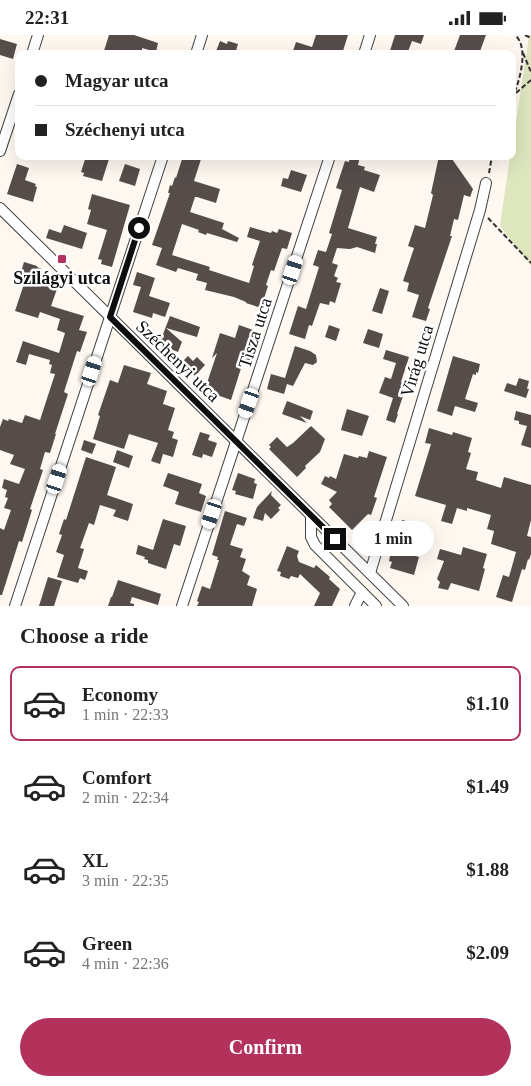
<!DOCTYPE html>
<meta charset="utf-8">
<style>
:root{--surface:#fff;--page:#f2f2f2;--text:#222;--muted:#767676;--line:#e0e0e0;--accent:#b3325b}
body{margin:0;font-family:"Times New Roman",serif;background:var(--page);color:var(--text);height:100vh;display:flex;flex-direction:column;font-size:19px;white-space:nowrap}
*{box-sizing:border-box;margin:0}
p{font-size:16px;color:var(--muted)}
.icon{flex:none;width:28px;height:28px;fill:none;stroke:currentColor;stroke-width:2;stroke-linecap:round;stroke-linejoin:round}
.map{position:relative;height:571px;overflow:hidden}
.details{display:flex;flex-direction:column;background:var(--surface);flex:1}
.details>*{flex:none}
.hud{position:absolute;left:15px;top:15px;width:501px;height:110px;border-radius:10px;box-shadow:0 5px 20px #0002;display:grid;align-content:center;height:110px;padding:0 20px;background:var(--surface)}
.end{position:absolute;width:22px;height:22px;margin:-11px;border:6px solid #0e0e0e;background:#fff;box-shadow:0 0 0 2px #fff}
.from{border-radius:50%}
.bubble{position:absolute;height:35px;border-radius:18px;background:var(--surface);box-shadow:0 5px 20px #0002;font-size:16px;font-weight:800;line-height:35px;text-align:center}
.car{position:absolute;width:15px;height:30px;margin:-15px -8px;border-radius:6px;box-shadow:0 0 4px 1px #0007;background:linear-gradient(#fff 24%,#345 0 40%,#fff 0 76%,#345 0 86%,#fff 0)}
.hud b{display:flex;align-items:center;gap:18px;height:48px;font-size:19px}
.hud b+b{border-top:1px solid var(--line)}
.hud i{width:12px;height:12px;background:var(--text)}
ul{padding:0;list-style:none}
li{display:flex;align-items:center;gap:15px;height:75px;margin:0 10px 8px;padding:0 10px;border:2px solid transparent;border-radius:10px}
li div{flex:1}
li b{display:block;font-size:19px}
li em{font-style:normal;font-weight:800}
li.on{border-color:var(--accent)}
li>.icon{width:45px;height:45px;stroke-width:1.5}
h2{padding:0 20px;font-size:22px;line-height:60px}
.action{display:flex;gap:10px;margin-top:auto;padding:10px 20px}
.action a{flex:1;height:58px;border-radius:30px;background:var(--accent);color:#fff;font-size:20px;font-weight:800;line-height:58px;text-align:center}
.status{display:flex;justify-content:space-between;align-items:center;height:35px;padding:0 25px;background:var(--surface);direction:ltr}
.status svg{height:14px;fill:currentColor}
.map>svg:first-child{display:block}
.green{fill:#dde6bd}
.building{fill:#564d4b}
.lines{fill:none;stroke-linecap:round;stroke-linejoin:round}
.street-casing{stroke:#414141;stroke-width:12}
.path{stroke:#303030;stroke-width:2;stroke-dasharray:5 2.5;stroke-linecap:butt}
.street{stroke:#fff;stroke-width:10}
.route{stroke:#0e0e0e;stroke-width:6}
.poi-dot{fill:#b3325b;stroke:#fff;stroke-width:2}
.labels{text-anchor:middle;stroke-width:5;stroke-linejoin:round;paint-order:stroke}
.poi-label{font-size:18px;font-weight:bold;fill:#0e0e0e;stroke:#fff}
.street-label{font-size:18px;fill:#0e0e0e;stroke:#fff}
</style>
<div class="status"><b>22:31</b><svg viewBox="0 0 49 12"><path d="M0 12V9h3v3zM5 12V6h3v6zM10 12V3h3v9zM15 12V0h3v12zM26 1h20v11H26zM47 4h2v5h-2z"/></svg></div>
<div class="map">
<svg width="531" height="571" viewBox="0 0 531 571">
<rect width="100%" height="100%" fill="#fef8f1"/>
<!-- green -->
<path class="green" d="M 527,0 L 531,0 L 531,231 L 500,191 L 510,121 L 512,121 L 513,108 L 529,1 Z"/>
<!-- building -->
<g class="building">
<path d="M 109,0 L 134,0 L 158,8 L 156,17 L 142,13 L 142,19 L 103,19 Z"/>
<path d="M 316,0 L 348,0 L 342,19 L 300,19 L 293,16 L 296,7 L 312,12 Z"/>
<path d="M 395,0 L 424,0 L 421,9 L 412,6 L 407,19 L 389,19 Z"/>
<path d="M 460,0 L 486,0 L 479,19 L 453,19 Z"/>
<path d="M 0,4 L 17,9 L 13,24 L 0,20 Z"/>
<path d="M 220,6 L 227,9 L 228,6 L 238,9 L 235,19 L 215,19 Z"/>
<path d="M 86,121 L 101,121 L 109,124 L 102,146 L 83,141 L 84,138 L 81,137 Z"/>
<path d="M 183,121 L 202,121 L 194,146 L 220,154 L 216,168 L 197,162 L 195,162 L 190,177 L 224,188 L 222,194 L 239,203 L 237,207 L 207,198 L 206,200 L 198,197 L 199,195 L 182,189 L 172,220 L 210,232 L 209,235 L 249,248 L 254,231 L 252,230 L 260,206 L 247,202 L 250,192 L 271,198 L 272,196 L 277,198 L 279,194 L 292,198 L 287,214 L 282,213 L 274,236 L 271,235 L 266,250 L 268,251 L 261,273 L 246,268 L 246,267 L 234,262 L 205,255 L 207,248 L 196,245 L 198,239 L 178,233 L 176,237 L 156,230 L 162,213 L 152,210 L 170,158 L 168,158 L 170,150 L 172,151 L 175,142 L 176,143 Z"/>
<path d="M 350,121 L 360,121 L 358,130 L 365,132 L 364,135 L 380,140 L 374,157 L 360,152 L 348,193 L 377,202 L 375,209 L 377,209 L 375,218 L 357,212 L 350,214 L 337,213 L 332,228 L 338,230 L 334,241 L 338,243 L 336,247 L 341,248 L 335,268 L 330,266 L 329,270 L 320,268 L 312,291 L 309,290 L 305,304 L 289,299 L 298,271 L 306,274 L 319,232 L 313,230 L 318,215 L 326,217 L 332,199 L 329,198 L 342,155 L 336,153 L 345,126 L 349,127 Z"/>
<path d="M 439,121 L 450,121 L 473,154 L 470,162 L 464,160 L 458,185 L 454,184 L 450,201 L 452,201 L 428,273 L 430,274 L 426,286 L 412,282 L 419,260 L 407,256 L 409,248 L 403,246 L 414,213 L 408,211 L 415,190 L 425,193 L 433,160 L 431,158 Z"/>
<path d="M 17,129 L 29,133 L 25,145 L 36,149 L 35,151 L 37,152 L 33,167 L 7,159 Z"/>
<path d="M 125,129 L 140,134 L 135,151 L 119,146 Z"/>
<path d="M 291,135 L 307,140 L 301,157 L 281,151 L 283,143 L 288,144 Z"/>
<path d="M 92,159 L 130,170 L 112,232 L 101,229 L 102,225 L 98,224 L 107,195 L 87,189 L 91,175 L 88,174 Z"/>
<path d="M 64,190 L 87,198 L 82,214 L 46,203 L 49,194 L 61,198 Z"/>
<path d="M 24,227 L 37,231 L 37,232 L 42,234 L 37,248 L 57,254 L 51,271 L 84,281 L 79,295 L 87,297 L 80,317 L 77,316 L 64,357 L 68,359 L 55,399 L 56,399 L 50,418 L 45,417 L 40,434 L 43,435 L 30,474 L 32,475 L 22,507 L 19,506 L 2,560 L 0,560 L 0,493 L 4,495 L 11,475 L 4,473 L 8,463 L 5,462 L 7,455 L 2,453 L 4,444 L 19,449 L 25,434 L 10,429 L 14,420 L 0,415 L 0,392 L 3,384 L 8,386 L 9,384 L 22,388 L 25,380 L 40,385 L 55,339 L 50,338 L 52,330 L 49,329 L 50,325 L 29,319 L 26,330 L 16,327 L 23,306 L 59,318 L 65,298 L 57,295 L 60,284 L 40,277 L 38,283 L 15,276 L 24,249 L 18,247 Z"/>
<path d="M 137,237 L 155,243 L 149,261 L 170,268 L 165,282 L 153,278 L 152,283 L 133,277 L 141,252 L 133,250 Z"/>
<path d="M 380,253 L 389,256 L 382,279 L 372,276 Z"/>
<path d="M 170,281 L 200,292 L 197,302 L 166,293 L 182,307 L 178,317 L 168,313 L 169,312 L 166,311 L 166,309 L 160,307 Z"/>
<path d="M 239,290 L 253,295 L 246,318 L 252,320 L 249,329 L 243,327 L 231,365 L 217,360 L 218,359 L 205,354 L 217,318 L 212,323 L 220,298 L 235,303 Z"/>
<path d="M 329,290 L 340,294 L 336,306 L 325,302 Z"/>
<path d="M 368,294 L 383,299 L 379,313 L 363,308 Z"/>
<path d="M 295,311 L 310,316 L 316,320 L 317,327 L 313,330 L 305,328 L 293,351 L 287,349 L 284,359 L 267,354 L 271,339 L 285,343 Z"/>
<path d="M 386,315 L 409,322 L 401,347 L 407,349 L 397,379 L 398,379 L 395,388 L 386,385 L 393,363 L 379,358 L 385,342 L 391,344 L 396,328 L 383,324 Z"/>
<path d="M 188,321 L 193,326 L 197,322 L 205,330 L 195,341 L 181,328 Z"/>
<path d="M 453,321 L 480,329 L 478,338 L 476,337 L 476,340 L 473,339 L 465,364 L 478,368 L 475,377 L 455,371 L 452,381 L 437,376 Z"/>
<path d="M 124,330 L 151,338 L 147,349 L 167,356 L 163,369 L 175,373 L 168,395 L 174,397 L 172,403 L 178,405 L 173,422 L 163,419 L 160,429 L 151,426 L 158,408 L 129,399 L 124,414 L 93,404 L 100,381 L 98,380 L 110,345 L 118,348 Z"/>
<path d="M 519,343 L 529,346 L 527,354 L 529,354 L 526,363 L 504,356 L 507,348 L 516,351 Z"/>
<path d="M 287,366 L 313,376 L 310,385 L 300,381 L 307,388 L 282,379 Z"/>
<path d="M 347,374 L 369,381 L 362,401 L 341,395 Z"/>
<path d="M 516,376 L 531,380 L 531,413 L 521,410 L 527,391 L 519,389 L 519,386 L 514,385 Z"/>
<path d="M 311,391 L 325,404 L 320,417 L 305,431 L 306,433 L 297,442 L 269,414 L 271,412 L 269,410 L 277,402 L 287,412 L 293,408 Z"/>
<path d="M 429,393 L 452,400 L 453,397 L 472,403 L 468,417 L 471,418 L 466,434 L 478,437 L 476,445 L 501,453 L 504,442 L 531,450 L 531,485 L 527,501 L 531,502 L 531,519 L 529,525 L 528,524 L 525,535 L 522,534 L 512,567 L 496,562 L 503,540 L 509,542 L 516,517 L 491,509 L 494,496 L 487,494 L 491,480 L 467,473 L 467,476 L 457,473 L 452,489 L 441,486 L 446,470 L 415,461 L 431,409 L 425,408 Z"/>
<path d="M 200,397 L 210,400 L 208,405 L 217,408 L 212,422 L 203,419 L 202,423 L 192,420 Z"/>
<path d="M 84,405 L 96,409 L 92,419 L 81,415 Z"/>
<path d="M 117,415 L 133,421 L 129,433 L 113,427 Z"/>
<path d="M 369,416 L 387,422 L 374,462 L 377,463 L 371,480 L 368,479 L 352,495 L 329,472 L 332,469 L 329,465 L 337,457 L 321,449 L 325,441 L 329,443 L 330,441 L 336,444 L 344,419 L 358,423 L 359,421 L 367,423 Z"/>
<path d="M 86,422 L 116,432 L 107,460 L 133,469 L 128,486 L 113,481 L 116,475 L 100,470 L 94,490 L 89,488 L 80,513 L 84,514 L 78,533 L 88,536 L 85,545 L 80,543 L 78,548 L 57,542 L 64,520 L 56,517 L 62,500 L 59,499 L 64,484 L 66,485 Z"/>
<path d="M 168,438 L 202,449 L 199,458 L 206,461 L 201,477 L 175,469 L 179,457 L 163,451 Z"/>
<path d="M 238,438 L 255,444 L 254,448 L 257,449 L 253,464 L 235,459 L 236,456 L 232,455 Z"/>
<path d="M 272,456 L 271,460 L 281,470 L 278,473 L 280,475 L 271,484 L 265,478 L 263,486 L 253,483 L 257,472 Z"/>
<path d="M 225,476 L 247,483 L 244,491 L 237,489 L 230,510 L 243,514 L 240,522 L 246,524 L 242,536 L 250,541 L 247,550 L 257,554 L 252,571 L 197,571 L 199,567 L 197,566 L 202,551 L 210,554 L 219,525 L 217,525 L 218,522 L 212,520 Z"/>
<path d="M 163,484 L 186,491 L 180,511 L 174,509 L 166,534 L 148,528 L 148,525 L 144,524 L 145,522 L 136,519 L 138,510 L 153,515 Z"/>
<path d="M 402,485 L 418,489 L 409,519 L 419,522 L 414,540 L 390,533 L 392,527 L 389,526 L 391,516 L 395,517 L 400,500 L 398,499 Z"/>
<path d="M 287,511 L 299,516 L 297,521 L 299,527 L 314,533 L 316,530 L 330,542 L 329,544 L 340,554 L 332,571 L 314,571 L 320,558 L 300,539 L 298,543 L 291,541 L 289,544 L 280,541 L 281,537 L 277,536 Z"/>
<path d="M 463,512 L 487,519 L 483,533 L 485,534 L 479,556 L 451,548 L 448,555 L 438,553 L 440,547 L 437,544 L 444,526 L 437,524 L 440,514 L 461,520 Z"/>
<path d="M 48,542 L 62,546 L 54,571 L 39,571 Z"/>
<path d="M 118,545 L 161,559 L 158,570 L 132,562 L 130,568 L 134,569 L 134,571 L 108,571 L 111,562 L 112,562 Z"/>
</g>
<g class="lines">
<defs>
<g id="street">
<path d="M 32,19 L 38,0"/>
<path d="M 196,19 L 202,0"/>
<path d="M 364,19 L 370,0"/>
<path d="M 0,116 L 19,59"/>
<path d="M 0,173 L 403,571"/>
<path d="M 311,481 L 311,502 L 315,510 L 376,571"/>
<path d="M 370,538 L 480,175 L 486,148"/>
<path d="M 15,571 L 163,121"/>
<path d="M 182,571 L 330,121"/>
<path d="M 355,571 L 362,557"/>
</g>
</defs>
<!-- street casing -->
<use href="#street" class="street-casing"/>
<!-- path -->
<g class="path">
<path d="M 525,0 L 531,3"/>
<path d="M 523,18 L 531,37"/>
<path d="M 516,58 L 531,45"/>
<path d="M 512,64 C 519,48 530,13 515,0"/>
<path d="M 489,138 L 492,121"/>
<path d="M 488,183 L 531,228"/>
</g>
<!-- street -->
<use href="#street" class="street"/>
</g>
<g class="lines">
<!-- route -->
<path class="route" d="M 139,193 L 110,282 L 335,504"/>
</g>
<!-- markers -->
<rect class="poi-dot" x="57" y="219" width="10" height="10" rx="2.5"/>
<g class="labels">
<!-- poi labels -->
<g class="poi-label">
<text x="62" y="249">Szilágyi utca</text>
</g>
<!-- street labels -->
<g class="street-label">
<text transform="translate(255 298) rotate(-72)" y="6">Tisza utca</text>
<text transform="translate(178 326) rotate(44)" y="6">Széchenyi utca</text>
<text transform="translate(417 326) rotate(-73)" y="6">Virág utca</text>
</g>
</g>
</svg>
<i class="end from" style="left:139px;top:193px"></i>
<i class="end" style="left:335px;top:504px"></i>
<div class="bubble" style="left:352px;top:486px;width:82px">1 min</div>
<i class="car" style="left:293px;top:235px;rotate:18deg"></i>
<i class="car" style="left:92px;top:336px;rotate:18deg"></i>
<i class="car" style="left:249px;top:368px;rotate:199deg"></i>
<i class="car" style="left:57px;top:444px;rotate:18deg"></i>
<i class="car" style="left:212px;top:479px;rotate:198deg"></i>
<div class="hud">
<b><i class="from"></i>Magyar utca</b>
<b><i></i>Széchenyi utca</b>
</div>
</div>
<section class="details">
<h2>Choose a ride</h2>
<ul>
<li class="on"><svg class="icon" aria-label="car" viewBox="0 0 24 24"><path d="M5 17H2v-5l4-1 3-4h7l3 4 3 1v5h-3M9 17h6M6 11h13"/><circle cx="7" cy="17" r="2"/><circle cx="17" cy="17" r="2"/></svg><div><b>Economy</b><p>1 min · 22:33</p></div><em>$1.10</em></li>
<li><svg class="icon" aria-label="car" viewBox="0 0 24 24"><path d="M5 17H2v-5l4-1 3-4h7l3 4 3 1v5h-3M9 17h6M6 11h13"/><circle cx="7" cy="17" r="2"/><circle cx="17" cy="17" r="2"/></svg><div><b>Comfort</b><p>2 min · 22:34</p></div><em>$1.49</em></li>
<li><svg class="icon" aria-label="car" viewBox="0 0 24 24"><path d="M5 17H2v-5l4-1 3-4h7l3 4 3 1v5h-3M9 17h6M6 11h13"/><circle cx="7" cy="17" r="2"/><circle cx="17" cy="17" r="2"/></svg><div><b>XL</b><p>3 min · 22:35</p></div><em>$1.88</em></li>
<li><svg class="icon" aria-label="car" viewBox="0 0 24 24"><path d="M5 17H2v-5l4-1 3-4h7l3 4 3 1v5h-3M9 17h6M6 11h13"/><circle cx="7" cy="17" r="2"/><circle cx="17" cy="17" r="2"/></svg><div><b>Green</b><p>4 min · 22:36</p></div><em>$2.09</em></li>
</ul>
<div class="action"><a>Confirm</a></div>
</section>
